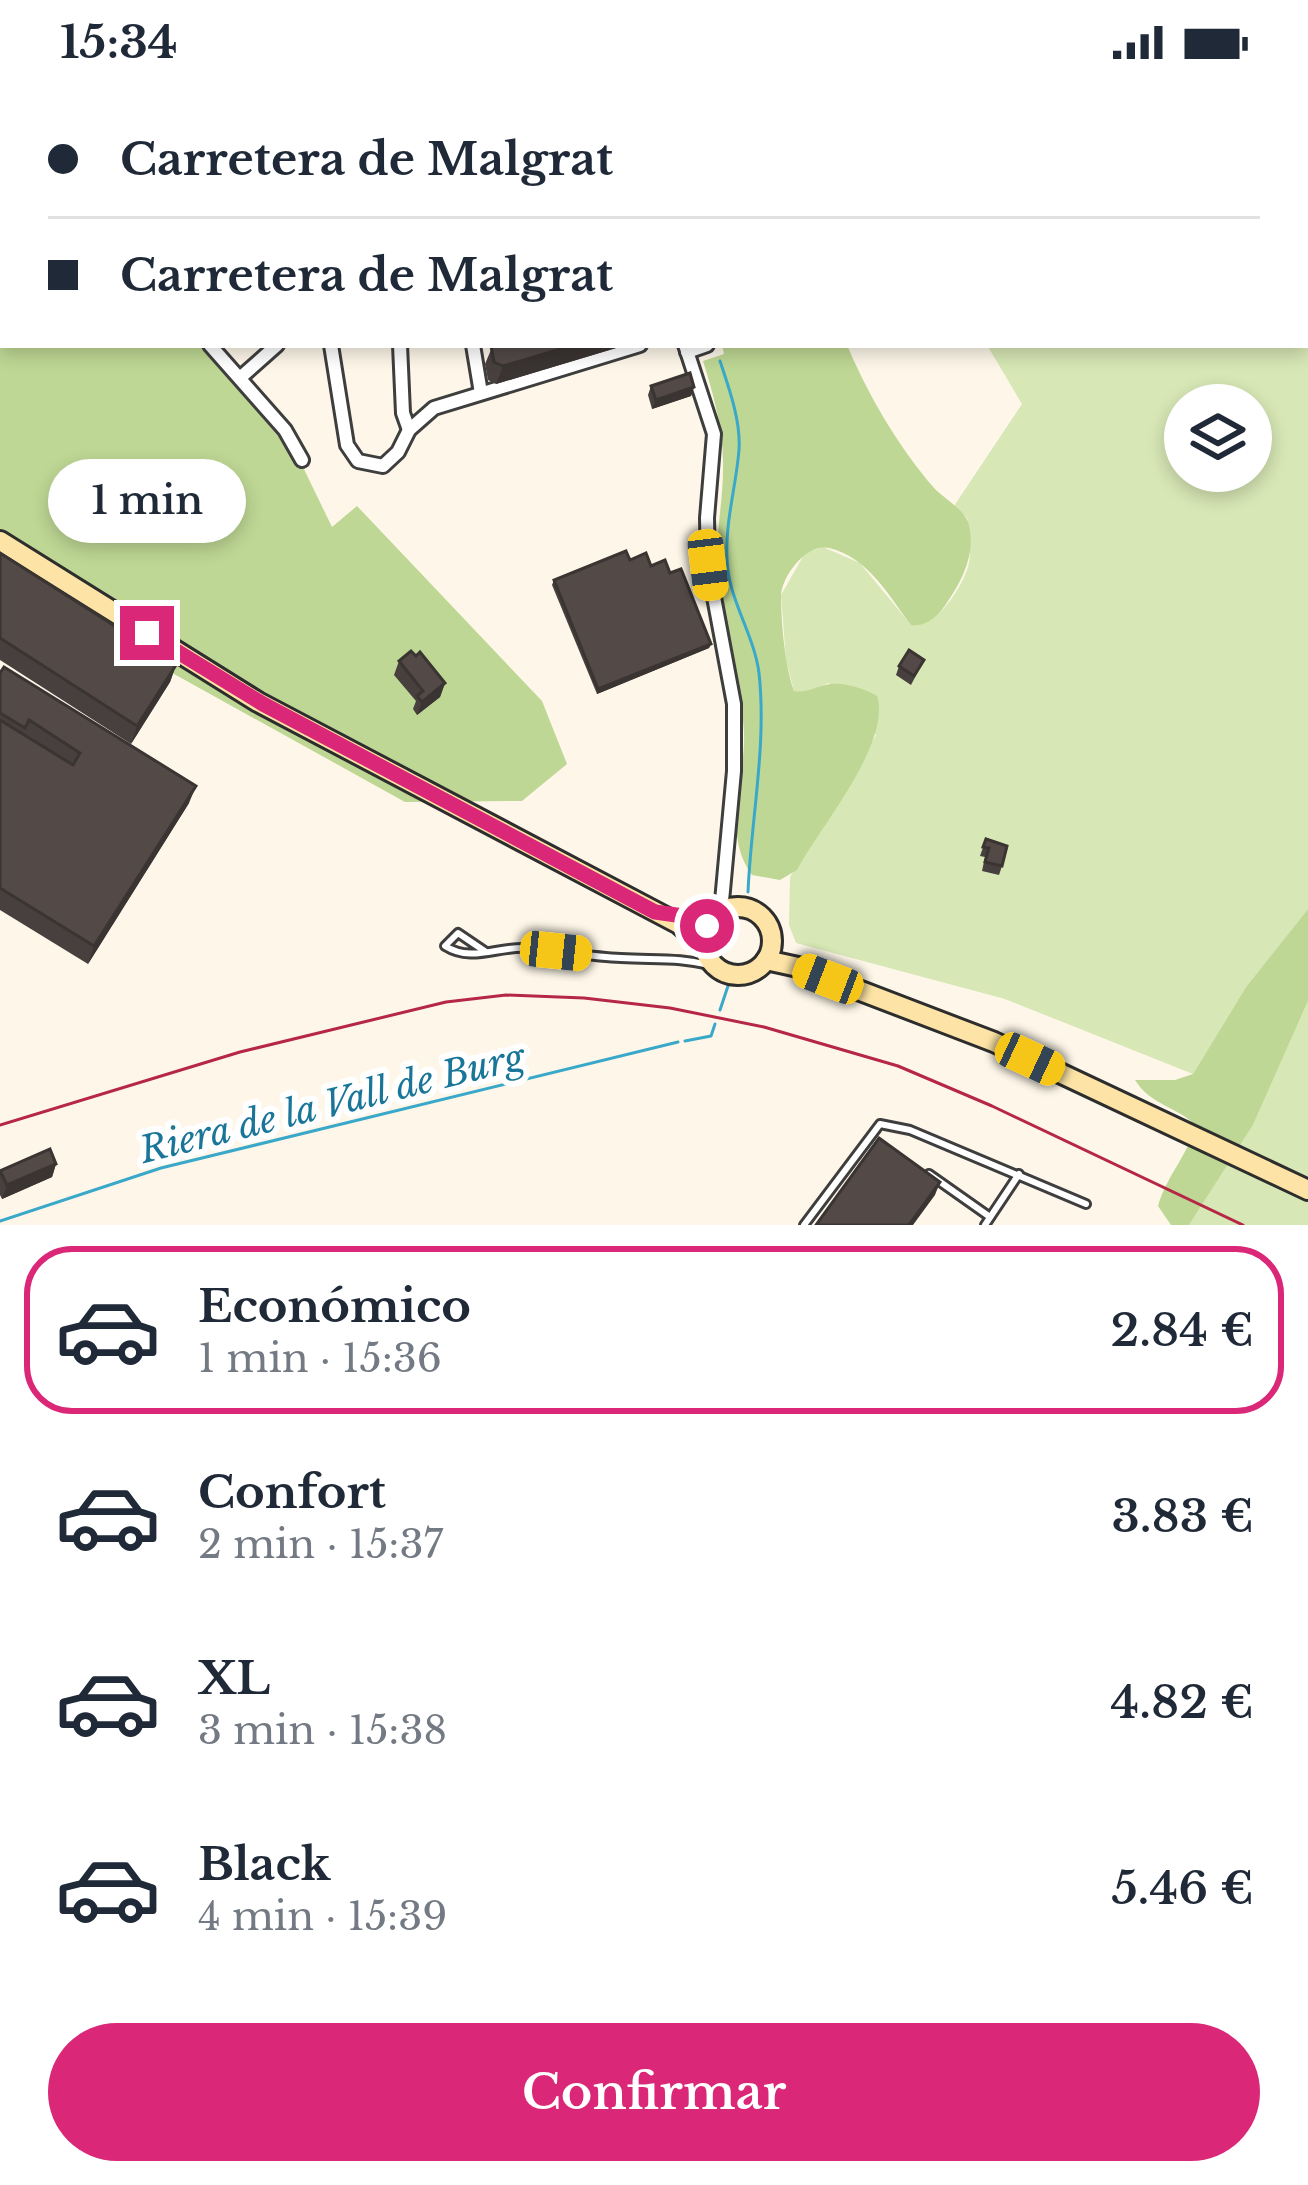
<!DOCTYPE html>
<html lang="es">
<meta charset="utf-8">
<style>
:root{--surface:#fff;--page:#f2f2f3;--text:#1f2937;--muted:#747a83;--line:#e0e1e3;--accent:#db2777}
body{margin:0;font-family:"Libre Baskerville",serif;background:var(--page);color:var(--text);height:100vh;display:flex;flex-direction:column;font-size:45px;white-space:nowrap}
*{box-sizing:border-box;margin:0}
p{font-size:39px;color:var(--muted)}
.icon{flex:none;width:66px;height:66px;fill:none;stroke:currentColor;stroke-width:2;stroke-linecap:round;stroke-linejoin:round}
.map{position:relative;height:1141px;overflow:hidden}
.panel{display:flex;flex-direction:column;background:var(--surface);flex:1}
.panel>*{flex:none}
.hud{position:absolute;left:0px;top:0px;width:1308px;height:264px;box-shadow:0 6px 18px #0003;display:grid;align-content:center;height:264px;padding:0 48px;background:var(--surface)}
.fabs{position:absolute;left:1164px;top:300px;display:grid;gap:24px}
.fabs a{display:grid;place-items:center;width:108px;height:108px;border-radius:50%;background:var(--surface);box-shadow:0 6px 18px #0003;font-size:60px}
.end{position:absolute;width:54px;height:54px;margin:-27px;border:15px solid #db2777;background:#fff;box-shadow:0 0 0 6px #fff}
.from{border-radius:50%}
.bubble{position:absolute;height:84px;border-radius:42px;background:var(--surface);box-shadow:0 6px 18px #0003;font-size:39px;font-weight:600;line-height:84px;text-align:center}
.car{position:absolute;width:36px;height:72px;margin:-36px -18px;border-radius:15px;box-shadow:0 0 9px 3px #0007;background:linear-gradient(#f5c518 24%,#345 0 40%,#f5c518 0 76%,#345 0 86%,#f5c518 0)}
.hud b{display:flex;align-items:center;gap:42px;height:114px;font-size:45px}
.hud b+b{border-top:3px solid var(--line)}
.hud i{width:30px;height:30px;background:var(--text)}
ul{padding:21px 0 0;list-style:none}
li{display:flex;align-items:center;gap:36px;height:168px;margin:0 24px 18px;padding:0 24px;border:6px solid transparent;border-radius:48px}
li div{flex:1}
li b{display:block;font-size:45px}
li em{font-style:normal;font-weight:600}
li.on{border-color:var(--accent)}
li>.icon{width:108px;height:108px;stroke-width:1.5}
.cta{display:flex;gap:24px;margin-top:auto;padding:24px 48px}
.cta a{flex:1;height:138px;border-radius:72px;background:var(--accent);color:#fff;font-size:48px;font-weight:600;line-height:138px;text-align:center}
.status{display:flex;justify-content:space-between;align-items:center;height:84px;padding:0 60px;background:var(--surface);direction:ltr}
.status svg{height:33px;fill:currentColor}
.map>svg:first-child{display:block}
.green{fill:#d7e7b5;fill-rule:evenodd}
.forest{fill:#bed794}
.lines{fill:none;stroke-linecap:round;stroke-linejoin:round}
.stream{stroke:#39a8c9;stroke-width:3}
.lane-casing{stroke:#3e3e3e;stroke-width:12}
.street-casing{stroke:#3e3e3e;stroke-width:18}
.secondary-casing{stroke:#2d2d2d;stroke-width:24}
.lane{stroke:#fff;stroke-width:6}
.street{stroke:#fff;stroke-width:12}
.secondary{stroke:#fde4a6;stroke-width:18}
.rail{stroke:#b62747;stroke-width:3}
.wall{fill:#47403e}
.shaded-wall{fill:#3a3432}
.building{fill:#534a48;stroke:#3a3432;stroke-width:3}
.route{stroke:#db2777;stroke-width:15}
.labels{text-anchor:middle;stroke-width:12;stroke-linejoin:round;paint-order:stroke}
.water-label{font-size:36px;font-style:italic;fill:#197698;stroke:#fff}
</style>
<div class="status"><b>15:34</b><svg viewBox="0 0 49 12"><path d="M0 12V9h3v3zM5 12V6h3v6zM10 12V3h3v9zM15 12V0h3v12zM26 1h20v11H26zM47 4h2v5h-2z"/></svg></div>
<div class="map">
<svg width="1308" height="1141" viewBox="0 0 1308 1141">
<rect width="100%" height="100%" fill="#fef7e9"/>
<!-- green -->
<g class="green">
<path d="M 1181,0 L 1308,0 L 1308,825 L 1246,903 L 1193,990 L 1005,915 L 796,859 L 789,841 L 790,793 L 876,651 L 829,599 L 803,609 L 794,607 L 786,576 L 781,511 L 805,469 L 823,463 L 860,479 L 911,541 C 937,543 961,505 968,483 C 972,469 969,448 967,434 L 954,422 L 1022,320 L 987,261 L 1305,261 L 1305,3 ZM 1185,321 L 1251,321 L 1251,387 L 1185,387 Z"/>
<path d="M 1308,917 L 1308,1141 L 1189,1141 L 1253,1041 Z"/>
</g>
<!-- forest -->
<g class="forest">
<path d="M 0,41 L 3,261 L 210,261 L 285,346 L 332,443 L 357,422 L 542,617 L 567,680 L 522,717 L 405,718 L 147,575 L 0,477 Z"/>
<path d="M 722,261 L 847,261 C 868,311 899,364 935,405 C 945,415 963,425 968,438 C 977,467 963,495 948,517 C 939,531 928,543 911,541 C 889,512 868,473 829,464 C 807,459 782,491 781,512 C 781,538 785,583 794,607 C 807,609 812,604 825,601 C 841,597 863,604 877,612 C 892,659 819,744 797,786 L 780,796 L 752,791 C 721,750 746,695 744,648 C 741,593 723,540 718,485 C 715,451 723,419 723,385 C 724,348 714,312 703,277 L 724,270 Z"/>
<path d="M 1308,825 L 1308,917 L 1253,1041 L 1189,1141 L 1171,1141 L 1158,1122 C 1166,1093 1187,1072 1196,1042 C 1179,1023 1151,1022 1135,996 L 1175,996 L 1193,990 L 1246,903 Z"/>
</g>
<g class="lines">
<!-- stream -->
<g class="stream">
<path d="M 720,277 C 729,304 741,337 739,366 C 736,403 725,438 727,475 C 728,515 754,550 759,589 C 767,661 751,735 748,808"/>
<path d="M 720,926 L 728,902"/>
<path d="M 685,957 L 711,952 L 715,940"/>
<path d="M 0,1137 L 161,1084 L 678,958"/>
</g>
<defs>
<g id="lane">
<path d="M 486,868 L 458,849 L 445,862 C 472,879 497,862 527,864 C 558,866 590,873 621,874 C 658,876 678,873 715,882"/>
<path d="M 929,1090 L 990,1133"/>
<path d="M 804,1141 L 880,1040 L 910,1046 L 1086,1120"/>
<path d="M 985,1141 L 1019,1090"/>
</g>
<g id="street">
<path d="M 272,0 L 275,3"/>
<path d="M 372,0 L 374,3"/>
<path d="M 432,0 L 433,3"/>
<path d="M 552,0 L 553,3"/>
<path d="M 613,0 L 613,3"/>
<path d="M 639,0 L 639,3"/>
<path d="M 114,3 L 117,0"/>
<path d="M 445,3 L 456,0"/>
<path d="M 0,41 L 3,44"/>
<path d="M 210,261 L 285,346 L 302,376"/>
<path d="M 331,261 L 347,361 L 358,377 L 383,382 L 398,368 L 409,346 L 434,324 L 640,261"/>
<path d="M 400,261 L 403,329 L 409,346"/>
<path d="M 473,261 L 481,309"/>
<path d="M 685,261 L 714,350 L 707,434 L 708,481 L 734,620 L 734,687 L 721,828"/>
<path d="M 687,268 L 707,261"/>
<path d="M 241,293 L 277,261"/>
</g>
<g id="secondary">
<path d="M 0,457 L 258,618 L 679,840 L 705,863"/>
<circle cx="738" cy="857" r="34"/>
<path d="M 766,876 L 798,883 L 994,958 L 1308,1106"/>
</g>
</defs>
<!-- lane casing -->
<use href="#lane" class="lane-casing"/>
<!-- street casing -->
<use href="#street" class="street-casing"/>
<!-- secondary casing -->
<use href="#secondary" class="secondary-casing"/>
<!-- lane -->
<use href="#lane" class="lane"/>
<!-- street -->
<use href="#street" class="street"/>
<!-- secondary -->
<use href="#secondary" class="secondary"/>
<!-- rail -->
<path class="rail" d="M 0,1041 L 240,968 L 446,918 L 506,911 L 584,914 L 670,924 L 764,943 L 898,982 L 992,1022 L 1243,1141"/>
</g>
<!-- wall -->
<g class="wall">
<path d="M 560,0 L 605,0 L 604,3 L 561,3 Z"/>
<path d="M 493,261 L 626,261 L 496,300 L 488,296 L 485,280 Z"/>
<path d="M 651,302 L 694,303 L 691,312 L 652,325 L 648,311 Z"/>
<path d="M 0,469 L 176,581 L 170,598 L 131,660 L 0,576 Z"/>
<path d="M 630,476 L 670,489 L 711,560 L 709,564 L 597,610 L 552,501 L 554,496 Z"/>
<path d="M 924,576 L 911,601 L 896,591 L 899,582 Z"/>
<path d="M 399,577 L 445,599 L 440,613 L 417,631 L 413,625 L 416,617 L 394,591 Z"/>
<path d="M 0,589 L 189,719 L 88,880 L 0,826 Z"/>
<path d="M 986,755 L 1002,782 L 999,791 L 982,787 L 985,773 L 980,772 Z"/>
<path d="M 56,1080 L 52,1093 L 2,1115 L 0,1111 L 0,1087 Z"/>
</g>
<!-- shaded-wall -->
<g class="shaded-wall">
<path d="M 605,0 L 604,3 L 578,3 L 579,1 Z"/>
<path d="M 574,261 L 626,261 L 496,300 L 503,282 Z"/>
<path d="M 694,303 L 691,312 L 652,325 L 656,316 Z"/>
<path d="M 711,560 L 709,564 L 597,610 L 598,605 Z"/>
<path d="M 176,581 L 170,598 L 131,660 L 137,642 Z"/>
<path d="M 445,599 L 440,613 L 417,631 L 422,618 Z"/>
<path d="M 196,702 L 189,719 L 88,880 L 94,862 Z"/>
<path d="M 56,1080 L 52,1093 L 2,1115 L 7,1101 Z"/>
<path d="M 940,1098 L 935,1111 L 913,1141 L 909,1141 Z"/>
</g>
<!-- building -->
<g class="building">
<path d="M 456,0 L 490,0 L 491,3 L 454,3 Z"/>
<path d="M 493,261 L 574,261 L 503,282 L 494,278 L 491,262 Z"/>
<path d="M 690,289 L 694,303 L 656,316 L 651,302 Z"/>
<path d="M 626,467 L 630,476 L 646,469 L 651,482 L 665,476 L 670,489 L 681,485 L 711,560 L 598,605 L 554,496 Z"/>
<path d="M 0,469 L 176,581 L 137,642 L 0,554 Z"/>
<path d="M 909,566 L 924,576 L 914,592 L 899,582 Z"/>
<path d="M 411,567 L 416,572 L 420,568 L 445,599 L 422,618 L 417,612 L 423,607 L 399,577 Z"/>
<path d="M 4,583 L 196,702 L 94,862 L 0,804 L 0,636 L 73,681 L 80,669 L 29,636 L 25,644 L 0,629 L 0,589 Z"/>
<path d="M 986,755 L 1007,762 L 1002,782 L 985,778 L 989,764 L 983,763 Z"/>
<path d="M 879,1054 L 940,1098 L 909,1141 L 816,1141 Z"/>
<path d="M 50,1065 L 56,1080 L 7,1101 L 0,1087 Z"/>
</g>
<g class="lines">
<!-- route -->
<path class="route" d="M 147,549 L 263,620 L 655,828 L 712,836 L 707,842"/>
</g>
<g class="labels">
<!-- water labels -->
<g class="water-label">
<text transform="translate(332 1019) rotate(-14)" y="13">Riera de la Vall de Burg</text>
</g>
</g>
</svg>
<div class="fabs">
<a><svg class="icon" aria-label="layers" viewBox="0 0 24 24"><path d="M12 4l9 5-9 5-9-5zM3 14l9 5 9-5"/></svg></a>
</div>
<i class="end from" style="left:707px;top:842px"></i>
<i class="end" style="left:147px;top:549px"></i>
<div class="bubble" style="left:48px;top:375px;width:198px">1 min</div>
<i class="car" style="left:708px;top:481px;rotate:173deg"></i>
<i class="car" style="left:556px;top:867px;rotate:96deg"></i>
<i class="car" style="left:828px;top:895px;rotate:291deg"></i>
<i class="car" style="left:1030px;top:975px;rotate:115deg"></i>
<div class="hud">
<b><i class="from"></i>Carretera de Malgrat</b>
<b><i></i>Carretera de Malgrat</b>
</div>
</div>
<section class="panel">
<ul>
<li class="on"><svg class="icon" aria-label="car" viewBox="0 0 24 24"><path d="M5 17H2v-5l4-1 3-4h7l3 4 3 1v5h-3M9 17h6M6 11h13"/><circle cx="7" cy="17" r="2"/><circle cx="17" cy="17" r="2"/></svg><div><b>Económico</b><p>1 min · 15:36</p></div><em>2.84 €</em></li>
<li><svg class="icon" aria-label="car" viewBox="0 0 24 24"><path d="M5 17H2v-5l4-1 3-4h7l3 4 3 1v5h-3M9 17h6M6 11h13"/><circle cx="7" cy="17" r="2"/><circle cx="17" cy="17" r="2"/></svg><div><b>Confort</b><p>2 min · 15:37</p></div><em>3.83 €</em></li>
<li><svg class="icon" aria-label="car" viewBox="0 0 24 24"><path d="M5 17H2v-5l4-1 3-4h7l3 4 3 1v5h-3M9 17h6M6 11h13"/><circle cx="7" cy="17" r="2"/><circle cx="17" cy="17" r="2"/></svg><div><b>XL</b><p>3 min · 15:38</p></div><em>4.82 €</em></li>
<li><svg class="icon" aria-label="car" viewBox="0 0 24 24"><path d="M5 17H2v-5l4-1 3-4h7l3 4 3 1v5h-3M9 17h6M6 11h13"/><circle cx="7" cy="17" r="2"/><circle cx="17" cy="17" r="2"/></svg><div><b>Black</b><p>4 min · 15:39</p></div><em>5.46 €</em></li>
</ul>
<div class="cta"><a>Confirmar</a></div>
</section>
